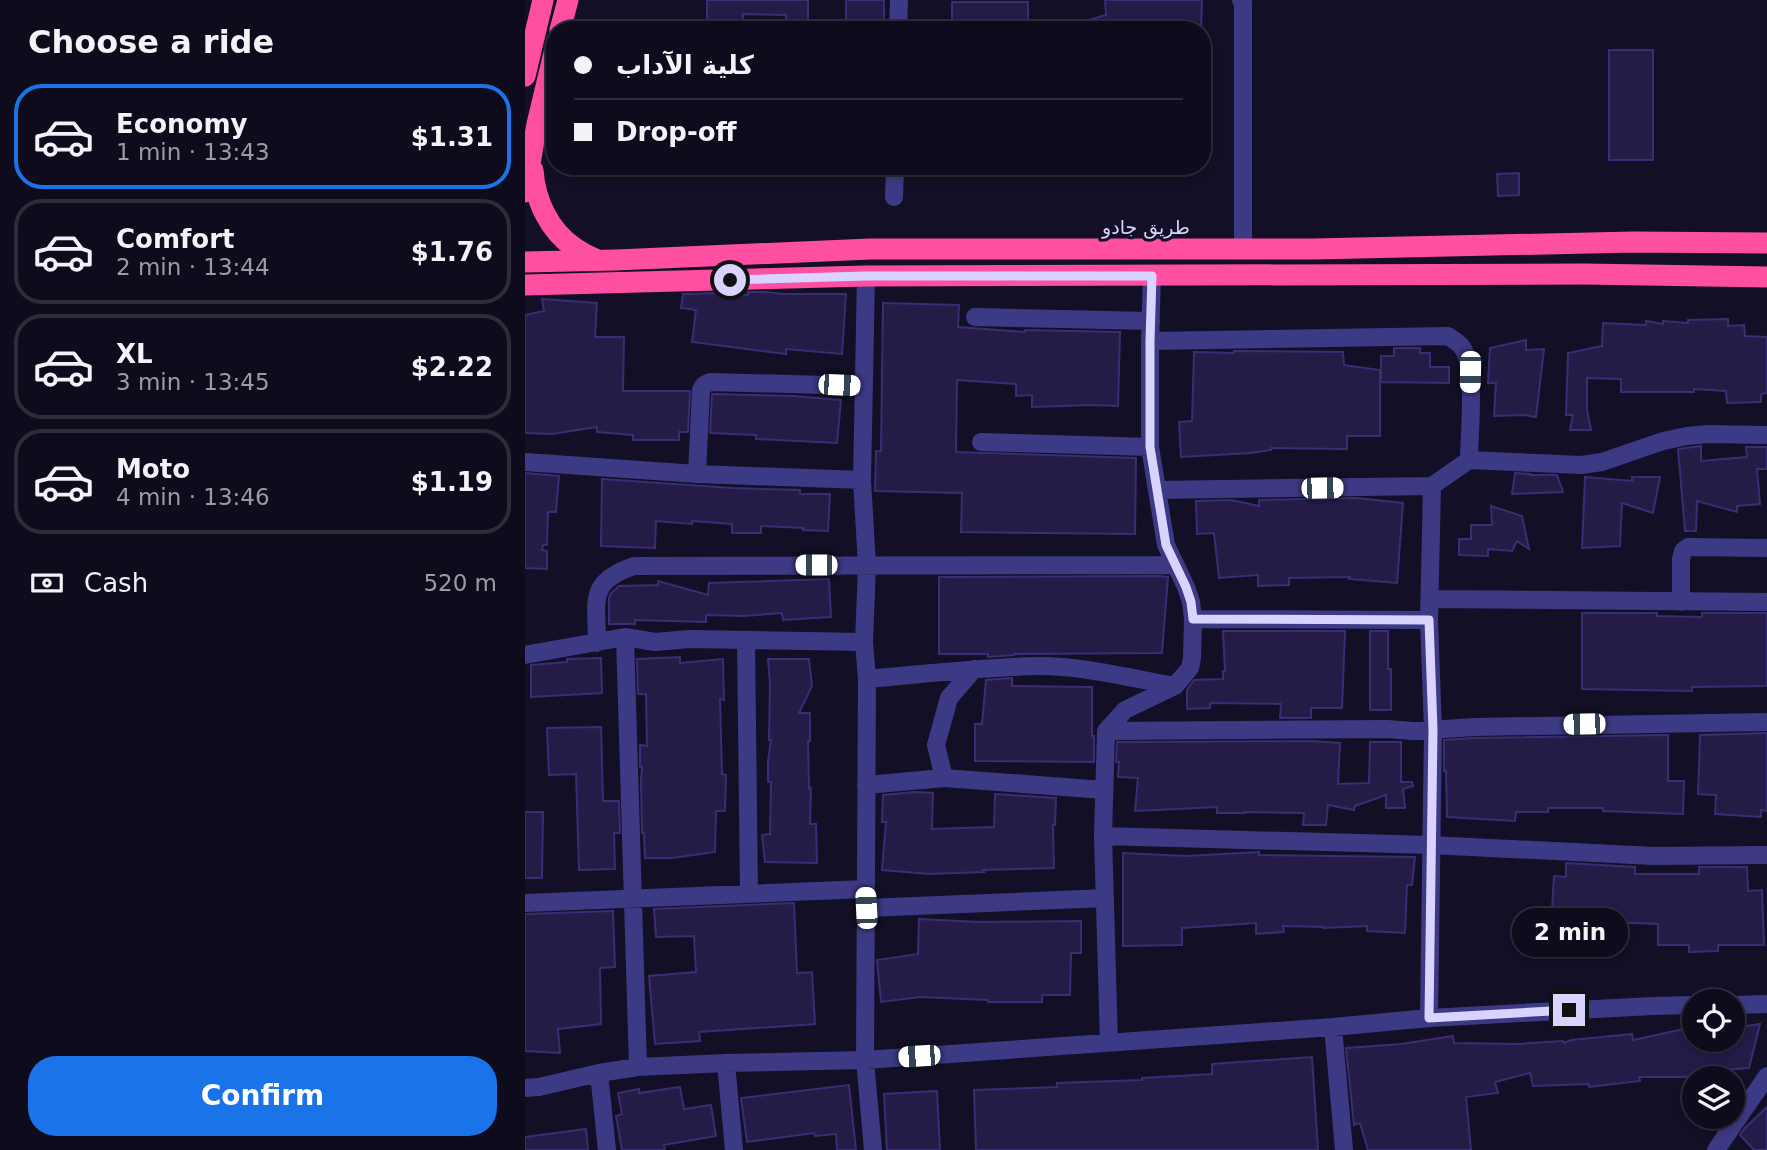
<!DOCTYPE html>
<meta charset="utf-8">
<style>
body{margin:0;font-family:"DejaVu Sans",Cairo,sans-serif;background:#1c1929;color:#f1f3f6;height:100vh;display:flex;flex-direction:column;font-size:26px;white-space:nowrap}
*{box-sizing:border-box;margin:0}
p{font-size:23px;color:#9b9ba3}
.icon{flex:none;width:38px;height:38px;fill:none;stroke:currentColor;stroke-width:2;stroke-linecap:round;stroke-linejoin:round}
.map{position:relative;flex:1;overflow:hidden}
.side{display:flex;flex-direction:column;background:#0e0b1c;width:525px}
.side>*{flex:none}
.guide{position:absolute;left:21px;top:21px;width:665px;height:154px;border-radius:28px;box-shadow:0 4px 10px #0003,0 0 0 2px #2e2b3b;display:grid;align-content:center;height:154px;padding:0 28px;background:#0e0b1c}
.buttons{position:absolute;left:1157px;top:989px;display:grid;gap:14px}
.buttons a{display:grid;place-items:center;width:63px;height:63px;border-radius:50%;background:#0e0b1c;box-shadow:0 4px 10px #0003,0 0 0 2px #2e2b3b;font-size:35px}
.end{position:absolute;width:32px;height:32px;margin:-16px;border:9px solid #d9d4ff;background:#111;box-shadow:0 0 0 4px #111}
.from{border-radius:50%}
.bubble{position:absolute;height:49px;border-radius:24px;background:#0e0b1c;box-shadow:0 4px 10px #0003,0 0 0 2px #2e2b3b;font-size:23px;font-weight:700;line-height:49px;text-align:center}
.car{position:absolute;width:21px;height:42px;margin:-21px -10px;border-radius:9px;box-shadow:0 0 5px 2px #0007;background:linear-gradient(#fff 24%,#345 0 40%,#fff 0 76%,#345 0 86%,#fff 0)}
.guide b{display:flex;align-items:center;gap:24px;height:66px;font-size:26px}
.guide b+b{border-top:2px solid #2e2b3b}
.guide i{width:18px;height:18px;background:#f1f3f6}
ul{padding:0;list-style:none}
li{display:flex;align-items:center;gap:21px;height:105px;margin:0 14px 10px;padding:0 14px;border:4px solid #2e2b3b;border-radius:28px}
li div{flex:1}
li b{display:block;font-size:26px}
li em{font-style:normal;font-weight:700}
li.selected{border-color:#1a73e8}
li>.icon{width:63px;height:63px;stroke-width:1.5}
h2{padding:0 28px;font-size:32px;line-height:84px}
.pay{display:flex;align-items:center;gap:18px;height:77px;padding:0 28px;font-size:26px}
.pay p{margin-inline-start:auto}
.action{display:flex;gap:14px;margin-top:auto;padding:14px 28px}
.action a{flex:1;height:80px;border-radius:28px;background:#1a73e8;color:#fff;font-size:28px;font-weight:700;line-height:80px;text-align:center}
main{display:flex;flex:1;min-height:0}
.map>svg:first-child{display:block}
.building{fill:#241b47;stroke:#3b2d73;stroke-width:2}
.lines{fill:none;stroke-linecap:round;stroke-linejoin:round}
.minor{stroke:#3d3a85;stroke-width:18}
.highway{stroke:#ff4fa3;stroke-width:21}
.route{stroke:#d9d4ff;stroke-width:9}
.labels{text-anchor:middle;stroke-width:6;stroke-linejoin:round;paint-order:stroke}
.street-label{font-size:19px;fill:#d9d4ff;stroke:#130f26}
</style>
<main>
<section class="side">
<h2>Choose a ride</h2>
<ul>
<li class="selected"><svg class="icon" aria-label="car" viewBox="0 0 24 24"><path d="M5 17H2v-5l4-1 3-4h7l3 4 3 1v5h-3M9 17h6M6 11h13"/><circle cx="7" cy="17" r="2"/><circle cx="17" cy="17" r="2"/></svg><div><b>Economy</b><p>1 min · 13:43</p></div><em>$1.31</em></li>
<li><svg class="icon" aria-label="car" viewBox="0 0 24 24"><path d="M5 17H2v-5l4-1 3-4h7l3 4 3 1v5h-3M9 17h6M6 11h13"/><circle cx="7" cy="17" r="2"/><circle cx="17" cy="17" r="2"/></svg><div><b>Comfort</b><p>2 min · 13:44</p></div><em>$1.76</em></li>
<li><svg class="icon" aria-label="car" viewBox="0 0 24 24"><path d="M5 17H2v-5l4-1 3-4h7l3 4 3 1v5h-3M9 17h6M6 11h13"/><circle cx="7" cy="17" r="2"/><circle cx="17" cy="17" r="2"/></svg><div><b>XL</b><p>3 min · 13:45</p></div><em>$2.22</em></li>
<li><svg class="icon" aria-label="car" viewBox="0 0 24 24"><path d="M5 17H2v-5l4-1 3-4h7l3 4 3 1v5h-3M9 17h6M6 11h13"/><circle cx="7" cy="17" r="2"/><circle cx="17" cy="17" r="2"/></svg><div><b>Moto</b><p>4 min · 13:46</p></div><em>$1.19</em></li>
</ul>
<div class="pay"><svg class="icon" aria-label="cash" viewBox="0 0 24 24"><path d="M3 7h18v10H3z"/><circle cx="12" cy="12" r="2"/></svg>Cash<p>520 m</p></div>
<div class="action"><a>Confirm</a></div>
</section>
<div class="map">
<svg width="1242" height="1150" viewBox="0 0 1242 1150">
<rect width="100%" height="100%" fill="#130f26"/>
<!-- building -->
<path class="building" d="M182 0H283V30H261V15L218 14V30H194V24L182 23Z
M321 0H359V27H347V30H321Z
M580 0H677L676 30H547L546 25 581 15Z
M427 2H503V30H427Z
M1084 50H1128V160H1084Z
M994 173V195L973 196 972 174Z
M223 292H241L259 294H321L317 354 261 349V354L167 342 171 310 156 308 158 294 199 293 223 295Z
M17 299 72 303 70 337H99L98 391H165L163 432H154V440H108V435L72 432V427L27 434 0 433V315L19 311Z
M358 303 434 305 433 327 500 332V330L595 332 593 406 565 405 507 407V395L491 396V384L432 380 431 452 611 458 610 534 436 532 437 493 350 491 351 451H356Z
M1203 319V326L1219 325 1220 336 1242 337V393L1236 394V402L1202 403 1201 391 1169 389V392H1096V379L1062 378V410L1066 430H1045L1048 415H1041L1043 353 1077 346 1078 323 1121 325V321L1138 324V321L1163 323V320Z
M1001 340V350L1019 349 1011 417 999 415 969 416 971 383H963L965 348Z
M869 348H895V353H905V367H924V383L856 382V356H869Z
M709 351 818 352 819 365 855 370V436H822V449L746 448V450L726 453 656 457 654 422 667 421 669 352 709 353Z
M187 394 268 396 316 400 312 443 231 439V435L185 433Z
M1176 446V461L1222 457 1221 447H1242V469H1232L1235 504 1212 506V512L1172 501 1171 531H1160L1153 449Z
M0 473 34 476 31 512H23L22 545H18L17 550 22 551V569L0 568Z
M990 473 1005 474V475H1032L1038 492 987 494Z
M1060 477 1107 481V477H1135L1128 513 1097 503 1095 546 1057 548Z
M77 479 207 488 275 490V494H305L303 531 278 530 279 528 236 526V533H207V524L167 521V524L131 521 130 548 76 546Z
M831 498 878 503 872 583 824 579 825 577 764 578V585L733 586V575L694 578 689 533 672 534 671 501 706 500 734 506V500Z
M966 506 997 516 1004 549 992 541 987 551 963 549V556L934 555V539H946V525H967Z
M633 576 643 577 637 653 489 654V655L463 657V654H414V577Z
M304 579 306 617 258 620 257 613 220 616 181 615V622L110 620V624H84V598L86 593 94 586 133 585V581L183 595 184 583Z
M1057 613H1132V616L1177 617V613H1242V686L1167 687V691L1057 689Z
M698 631H820L817 708H786V718H755L756 704 685 703V708L662 709V690L669 680 698 679V671H700Z
M845 631H863V669H866V710H845Z
M155 657V663L198 659 199 700 195 699 197 774 201 775 200 811H191L190 852 147 858H120L119 833H117L116 781 117 767H115V745L122 746 121 694H113L112 659Z
M76 658 77 693 6 697V665L42 662V659Z
M243 659H284L287 686 274 713H285V741H283L284 789 286 788 285 824H291L292 863 240 862 237 835 245 834 246 782H243V761L246 740H244L245 685Z
M487 678V686L567 687V736H569V762L450 761V724H457L461 680Z
M76 727 78 801H94L95 833H89L90 869 54 870 51 774 24 775 22 728Z
M1242 733V811L1236 810V817L1190 814 1191 795 1173 794 1175 735Z
M1143 735V781H1159L1158 814 1078 811V808H1023V812H991L990 821 922 817 921 771H919V740L949 738Z
M785 741 815 743 813 784 844 783 845 742H876V782H887L888 786 878 789 880 808H861V795L830 806 829 810 803 805 801 825H778L779 813 720 812V813H692V807L610 811 613 778 593 777 594 762H591L592 742Z
M390 792 408 793 407 829 469 827 470 794 531 798 530 825H528L529 868 458 870 459 872 405 874 357 870 361 822H357L358 795Z
M0 812H18L17 878H0Z
M734 852V855L890 857 887 885H882L880 933 842 931V926L798 928V927L758 926 759 932 731 934V923L657 928V945L598 946V853L661 856Z
M1041 863 1110 867V874H1174V867H1222L1223 891 1237 890 1239 945H1193V951L1164 952V945H1133V924L1062 921V911H1027L1029 876 1041 877Z
M269 903 272 973 287 972 290 1024 174 1032 175 1041 130 1044 124 976 171 972 169 936 131 937 129 909Z
M88 911 90 967 75 968 76 1024 33 1029 35 1053 0 1051V914Z
M394 919 455 922 556 921V953H546L545 995H517V1002H463V1000L395 997 356 1002 352 960 393 954Z
M1235 1024 1224 1068 1173 1072 1174 1077H1114L1115 1081 1064 1087V1084L1008 1086 1005 1073 970 1082 973 1093 941 1097 946 1150H843L835 1123 829 1125 821 1048 876 1044 928 1036 929 1043 993 1044 1038 1041 1039 1043 1046 1040 1107 1034 1108 1040 1164 1028 1167 1040H1208V1028Z
M787 1057 793 1150H451L449 1090 532 1087V1083L617 1080V1078L687 1074V1064Z
M324 1085 331 1150H312L311 1134 290 1136 289 1133 222 1142 216 1098Z
M155 1087 159 1109 186 1105 191 1136 139 1145 140 1150H97L91 1116 97 1114 93 1093 114 1089V1093Z
M412 1091 415 1150H362L359 1094Z
M1242 1107V1150H1229L1215 1135 1220 1128Z
M61 1129 63 1150H0V1137Z"/>
<g class="lines">
<!-- minor -->
<path class="minor" d="M716 0 718 3V249
M373 30 374 0
M369 197 370 166
M341 276 337 480 342 565 339 642 342 679 340 1060 348 1150
M450 317 626 321
M625 341 923 336C927 339 933 342 936 346 952 364 944 435 944 460L907 486
M456 442 625 447
M944 460 1056 465 1077 462 1138 441 1162 436 1183 434 1242 435
M0 462 172 474 337 480
M172 474 176 390 179 385 185 382 339 386
M632 490 907 486 904 620 908 730 904 1018
M905 599 1242 602
M1156 602V559L1158 551 1163 547 1242 548
M668 619 904 620
M100 637 113 1067
M221 640 224 893
M72 643C72 601 62 582 109 566L650 565
M0 655 100 637 130 642 165 639 339 642
M342 679C399 674 456 667 513 666 559 666 605 678 650 686
M581 731 862 729 888 731 949 727 1242 722
M419 778 411 745 424 698 449 669
M341 785 419 778 579 790
M578 836 906 845 1128 856 1242 855
M0 903 340 889
M341 908 580 898
M1208 1005 1242 1004
M808 1027 819 1150
M584 1043 578 836 581 731 600 710 650 686 665 668 667 658 668 619 666 602 661 587 641 545 625 447V341L627 276
M201 1063 209 1150
M74 1073 82 1150
M0 1088 14 1087 74 1073 113 1067 201 1063 340 1060 808 1027 904 1018 1127 1006 1169 1005
M1191 1150 1242 1076"/>
<!-- highway -->
<path class="highway" d="M35 30 43 0
M0 76 18 0
M8 170C10 200 24 231 50 248 56 252 63 256 70 259
M0 192 12 124 30 49
M0 262 91 260 345 249H789L1108 242 1242 243
M0 285 341 276 1060 274 1242 277"/>
</g>
<g class="lines">
<!-- route -->
<path class="route" d="M205 280 341 276H627L625 341V447L641 545 661 587 666 602 668 619 904 620 908 730 904 1018 1044 1010"/>
</g>
<g class="labels">
<!-- street labels -->
<g class="street-label">
<text x="621" y="234">طريق جادو</text>
</g>
</g>
</svg>
<div class="buttons">
<a><svg class="icon" aria-label="locate" viewBox="0 0 24 24"><circle cx="12" cy="12" r="6"/><path d="M12 2v4M12 18v4M2 12h4M18 12h4"/></svg></a>
<a><svg class="icon" aria-label="layers" viewBox="0 0 24 24"><path d="M12 4l9 5-9 5-9-5zM3 14l9 5 9-5"/></svg></a>
</div>
<i class="end from" style="left:205px;top:280px"></i>
<i class="end" style="left:1044px;top:1010px"></i>
<div class="bubble" style="left:987px;top:908px;width:116px">2 min</div>
<i class="car" style="left:945px;top:372px;rotate:181deg"></i>
<i class="car" style="left:314px;top:385px;rotate:92deg"></i>
<i class="car" style="left:797px;top:488px;rotate:89deg"></i>
<i class="car" style="left:291px;top:565px;rotate:270deg"></i>
<i class="car" style="left:1059px;top:724px;rotate:269deg"></i>
<i class="car" style="left:341px;top:908px;rotate:357deg"></i>
<i class="car" style="left:394px;top:1056px;rotate:266deg"></i>
<div class="guide">
<b><i class="from"></i>كلية الآداب</b>
<b><i></i>Drop-off</b>
</div>
</div>
</main>
